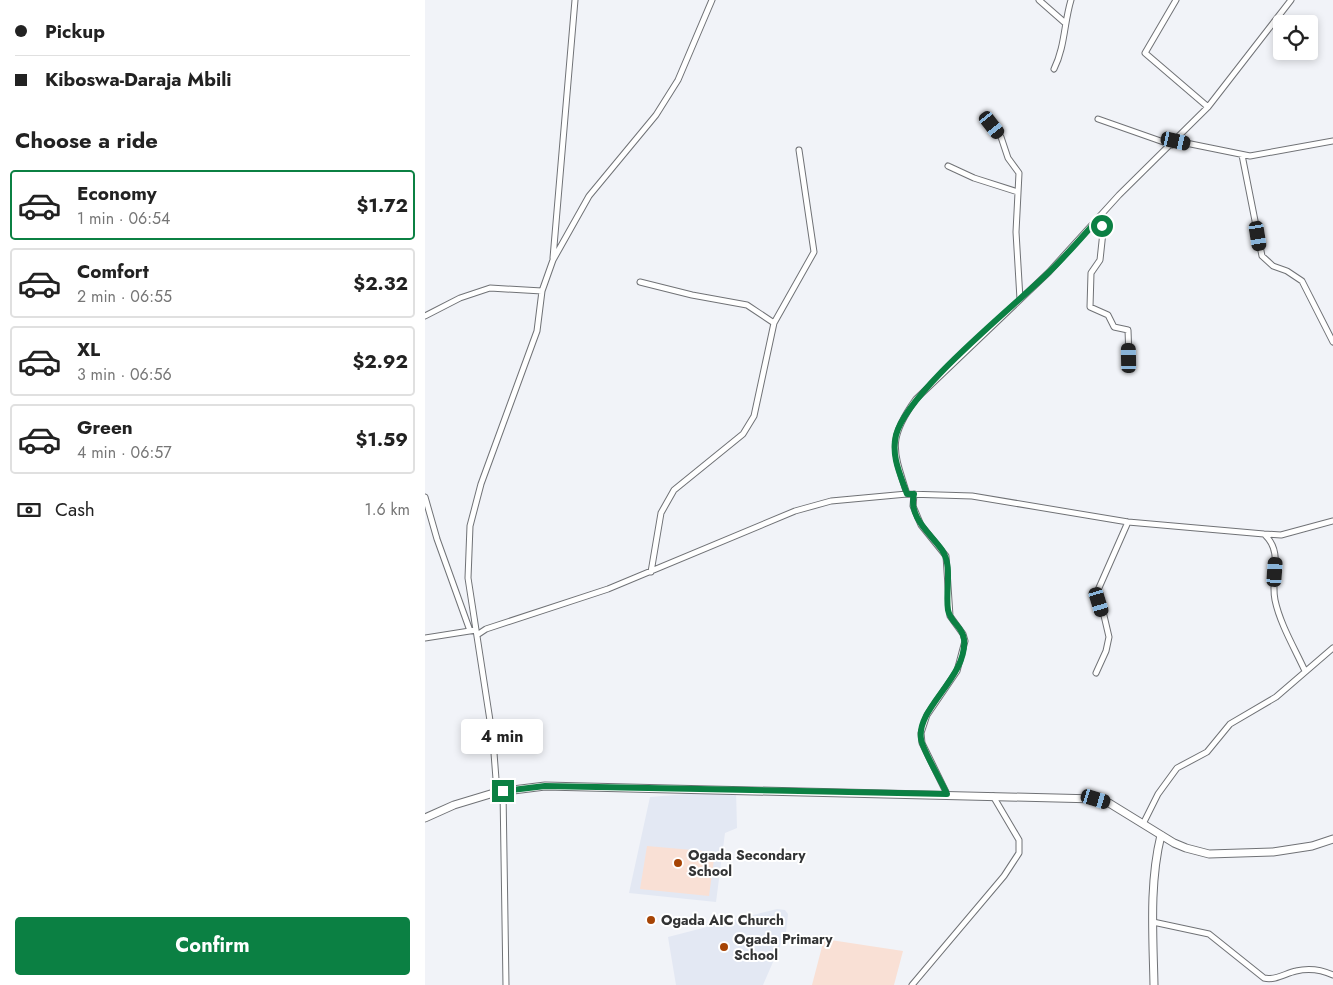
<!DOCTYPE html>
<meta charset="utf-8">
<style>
body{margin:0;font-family:Jost,sans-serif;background:#f2f2f2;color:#222;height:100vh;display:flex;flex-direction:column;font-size:19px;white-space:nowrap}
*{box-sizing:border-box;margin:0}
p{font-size:16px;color:#767676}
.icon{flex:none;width:28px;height:28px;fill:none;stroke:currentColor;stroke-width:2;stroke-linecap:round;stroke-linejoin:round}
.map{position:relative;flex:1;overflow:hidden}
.details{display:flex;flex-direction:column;background:#fff;width:425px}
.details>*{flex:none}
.banner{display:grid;align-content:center;height:110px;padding:0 15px;background:#fff}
.fabs{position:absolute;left:848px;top:15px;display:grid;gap:10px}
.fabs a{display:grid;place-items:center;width:45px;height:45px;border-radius:5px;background:#fff;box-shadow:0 2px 8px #0003;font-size:25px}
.end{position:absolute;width:22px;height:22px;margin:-11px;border:6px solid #0b8043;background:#fff;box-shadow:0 0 0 2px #fff}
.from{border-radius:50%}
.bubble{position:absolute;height:35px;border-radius:5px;background:#fff;box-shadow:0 2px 8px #0003;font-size:16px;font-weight:700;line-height:35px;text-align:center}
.car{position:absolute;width:15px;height:30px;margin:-15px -8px;border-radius:6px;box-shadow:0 0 4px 1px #0007;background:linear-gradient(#222 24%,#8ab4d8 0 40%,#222 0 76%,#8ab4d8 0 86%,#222 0)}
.banner b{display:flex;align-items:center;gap:18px;height:48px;font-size:19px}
.banner b+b{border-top:1px solid #e0e0e0}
.banner i{width:12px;height:12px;background:#222}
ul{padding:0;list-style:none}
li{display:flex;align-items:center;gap:15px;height:70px;margin:0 10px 8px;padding:0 5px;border:2px solid #e0e0e0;border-radius:5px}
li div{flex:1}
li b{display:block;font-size:19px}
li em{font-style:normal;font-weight:700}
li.selected{border-color:#0b8043}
li>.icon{width:45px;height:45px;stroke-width:1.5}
h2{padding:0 15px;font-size:22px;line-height:60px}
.pay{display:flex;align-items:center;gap:12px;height:55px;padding:0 15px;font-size:19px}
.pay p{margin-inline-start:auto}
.action{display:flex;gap:10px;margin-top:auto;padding:10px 15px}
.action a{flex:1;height:58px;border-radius:5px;background:#0b8043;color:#fff;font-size:20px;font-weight:700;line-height:58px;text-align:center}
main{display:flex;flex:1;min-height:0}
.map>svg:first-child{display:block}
.built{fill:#e3e8f3}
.green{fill:#f9e0d5}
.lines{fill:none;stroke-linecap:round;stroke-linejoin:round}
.minor-casing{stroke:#707276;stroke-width:7}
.secondary-casing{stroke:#707276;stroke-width:9}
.minor{stroke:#fff;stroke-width:5}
.secondary{stroke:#fff;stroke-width:7}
.route{stroke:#0b8043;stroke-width:6}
.poi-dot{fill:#a64405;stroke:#fff;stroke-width:2}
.labels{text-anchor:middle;stroke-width:4;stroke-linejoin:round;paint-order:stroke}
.poi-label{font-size:14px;font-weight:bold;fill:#323334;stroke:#fff;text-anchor:start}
</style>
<main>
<section class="details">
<div class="banner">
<b><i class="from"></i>Pickup</b>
<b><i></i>Kiboswa-Daraja Mbili</b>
</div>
<h2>Choose a ride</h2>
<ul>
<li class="selected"><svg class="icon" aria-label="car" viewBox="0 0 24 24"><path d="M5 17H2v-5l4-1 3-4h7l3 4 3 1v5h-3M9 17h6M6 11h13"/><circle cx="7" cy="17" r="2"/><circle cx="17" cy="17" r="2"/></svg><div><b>Economy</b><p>1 min · 06:54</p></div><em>$1.72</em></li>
<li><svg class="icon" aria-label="car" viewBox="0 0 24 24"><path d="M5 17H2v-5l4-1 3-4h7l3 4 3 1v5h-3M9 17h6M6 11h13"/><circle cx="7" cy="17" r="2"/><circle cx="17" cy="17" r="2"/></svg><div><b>Comfort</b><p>2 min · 06:55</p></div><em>$2.32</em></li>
<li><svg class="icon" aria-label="car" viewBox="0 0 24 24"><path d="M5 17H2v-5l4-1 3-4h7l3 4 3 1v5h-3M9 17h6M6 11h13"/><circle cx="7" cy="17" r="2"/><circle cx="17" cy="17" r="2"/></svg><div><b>XL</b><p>3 min · 06:56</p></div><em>$2.92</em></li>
<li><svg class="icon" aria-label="car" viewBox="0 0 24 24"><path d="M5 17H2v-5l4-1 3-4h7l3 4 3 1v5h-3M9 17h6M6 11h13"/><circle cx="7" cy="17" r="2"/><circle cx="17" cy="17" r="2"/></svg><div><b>Green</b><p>4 min · 06:57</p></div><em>$1.59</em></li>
</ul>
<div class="pay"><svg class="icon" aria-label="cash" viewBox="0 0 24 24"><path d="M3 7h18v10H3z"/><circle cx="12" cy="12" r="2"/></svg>Cash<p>1.6 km</p></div>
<div class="action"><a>Confirm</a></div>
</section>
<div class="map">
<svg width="908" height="985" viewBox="0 0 908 985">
<rect width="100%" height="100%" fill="#f1f3f8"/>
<!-- built -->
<path class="built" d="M311 790 312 828 300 833 291 902 204 893 225 797Z
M352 909 360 910 363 914 361 932 338 985H251L243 937Z"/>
<!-- green -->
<path class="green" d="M222 846 290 852 284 896 215 889Z
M399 939 478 951 469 985H387Z"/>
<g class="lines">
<defs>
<path id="minor" d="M614 0 639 22
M751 0 720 53 783 107
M629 69C640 47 639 23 646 0
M673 119 747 145
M567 125 576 137 583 158 594 173 591 232 595 299
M751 141 825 156 908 141
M817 155 837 256 848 266 862 271 877 281 908 342
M523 166 549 178 593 192
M674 218 678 232 675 260 666 273 665 307 683 315 689 327 703 330 704 358
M128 258 150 0
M215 282 267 295 322 305 349 323
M0 316 35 298 65 288 117 291
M482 494 547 496 703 522 839 534 856 535 908 521
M489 494 488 506 496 525 521 556 525 616 538 634 540 641 532 671 502 715 496 733 497 743 522 794
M0 497 12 539 44 628
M840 535C859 553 845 577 850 600 855 624 870 649 880 671
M226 572 236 513 249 490 318 434 329 416 349 323 389 252 374 150
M52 635 61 629 183 589 370 511 406 501 482 494C468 450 462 439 491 399L624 272 694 195 783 107 866 0
M0 638 51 630
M671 673 681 651 684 637 673 590 703 522
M78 791 81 985
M72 792 68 740 43 578 45 526 56 484 112 331 117 291 128 260 164 196 231 115 253 80 287 0
M719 822 733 794 752 768 782 752 805 724 851 697 908 648
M728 922 784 934 839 978C850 981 861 973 871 971 884 968 897 970 908 975
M487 985 579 876 594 853V840L568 796"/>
<path id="secondary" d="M0 818 29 805 72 792 120 786 671 799 684 803 749 843 761 848 784 854 848 852 887 846 908 839
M729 985C728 935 724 884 736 835"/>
</defs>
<!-- minor casing -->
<use href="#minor" class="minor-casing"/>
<!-- secondary casing -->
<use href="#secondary" class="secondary-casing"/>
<!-- minor -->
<use href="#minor" class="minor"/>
<!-- secondary -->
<use href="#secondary" class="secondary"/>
</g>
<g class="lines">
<!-- route -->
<path class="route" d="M78 791 120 786 522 794C517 782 497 749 496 739 491 708 543 677 539 639 538 627 525 622 523 610 520 591 528 566 517 550 505 533 483 517 489 494H482C475 474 466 456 471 435 482 392 587 308 622 274 640 257 657 237 674 218L677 226"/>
</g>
<!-- markers -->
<g class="poi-dot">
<circle cx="253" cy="863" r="5"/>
<circle cx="226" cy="920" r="5"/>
<circle cx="299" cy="947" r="5"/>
</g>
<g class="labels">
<!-- poi labels -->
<g class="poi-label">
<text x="263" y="860">Ogada Secondary<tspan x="263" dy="16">School</tspan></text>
<text x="236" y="925">Ogada AIC Church</text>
<text x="309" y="944">Ogada Primary<tspan x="309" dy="16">School</tspan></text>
</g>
</g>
</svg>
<div class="fabs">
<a><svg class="icon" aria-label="locate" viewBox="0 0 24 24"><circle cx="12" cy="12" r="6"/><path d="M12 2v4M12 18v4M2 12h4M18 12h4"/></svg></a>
</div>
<i class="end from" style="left:677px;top:226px"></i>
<i class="end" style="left:78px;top:791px"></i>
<div class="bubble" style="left:36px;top:719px;width:82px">4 min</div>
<i class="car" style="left:567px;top:125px;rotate:142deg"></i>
<i class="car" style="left:751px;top:141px;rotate:103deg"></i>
<i class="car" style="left:833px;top:236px;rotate:171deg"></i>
<i class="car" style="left:704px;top:358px;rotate:359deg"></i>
<i class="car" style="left:850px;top:572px;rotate:4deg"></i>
<i class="car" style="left:674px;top:602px;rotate:163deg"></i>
<i class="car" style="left:671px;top:799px;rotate:107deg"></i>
</div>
</main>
